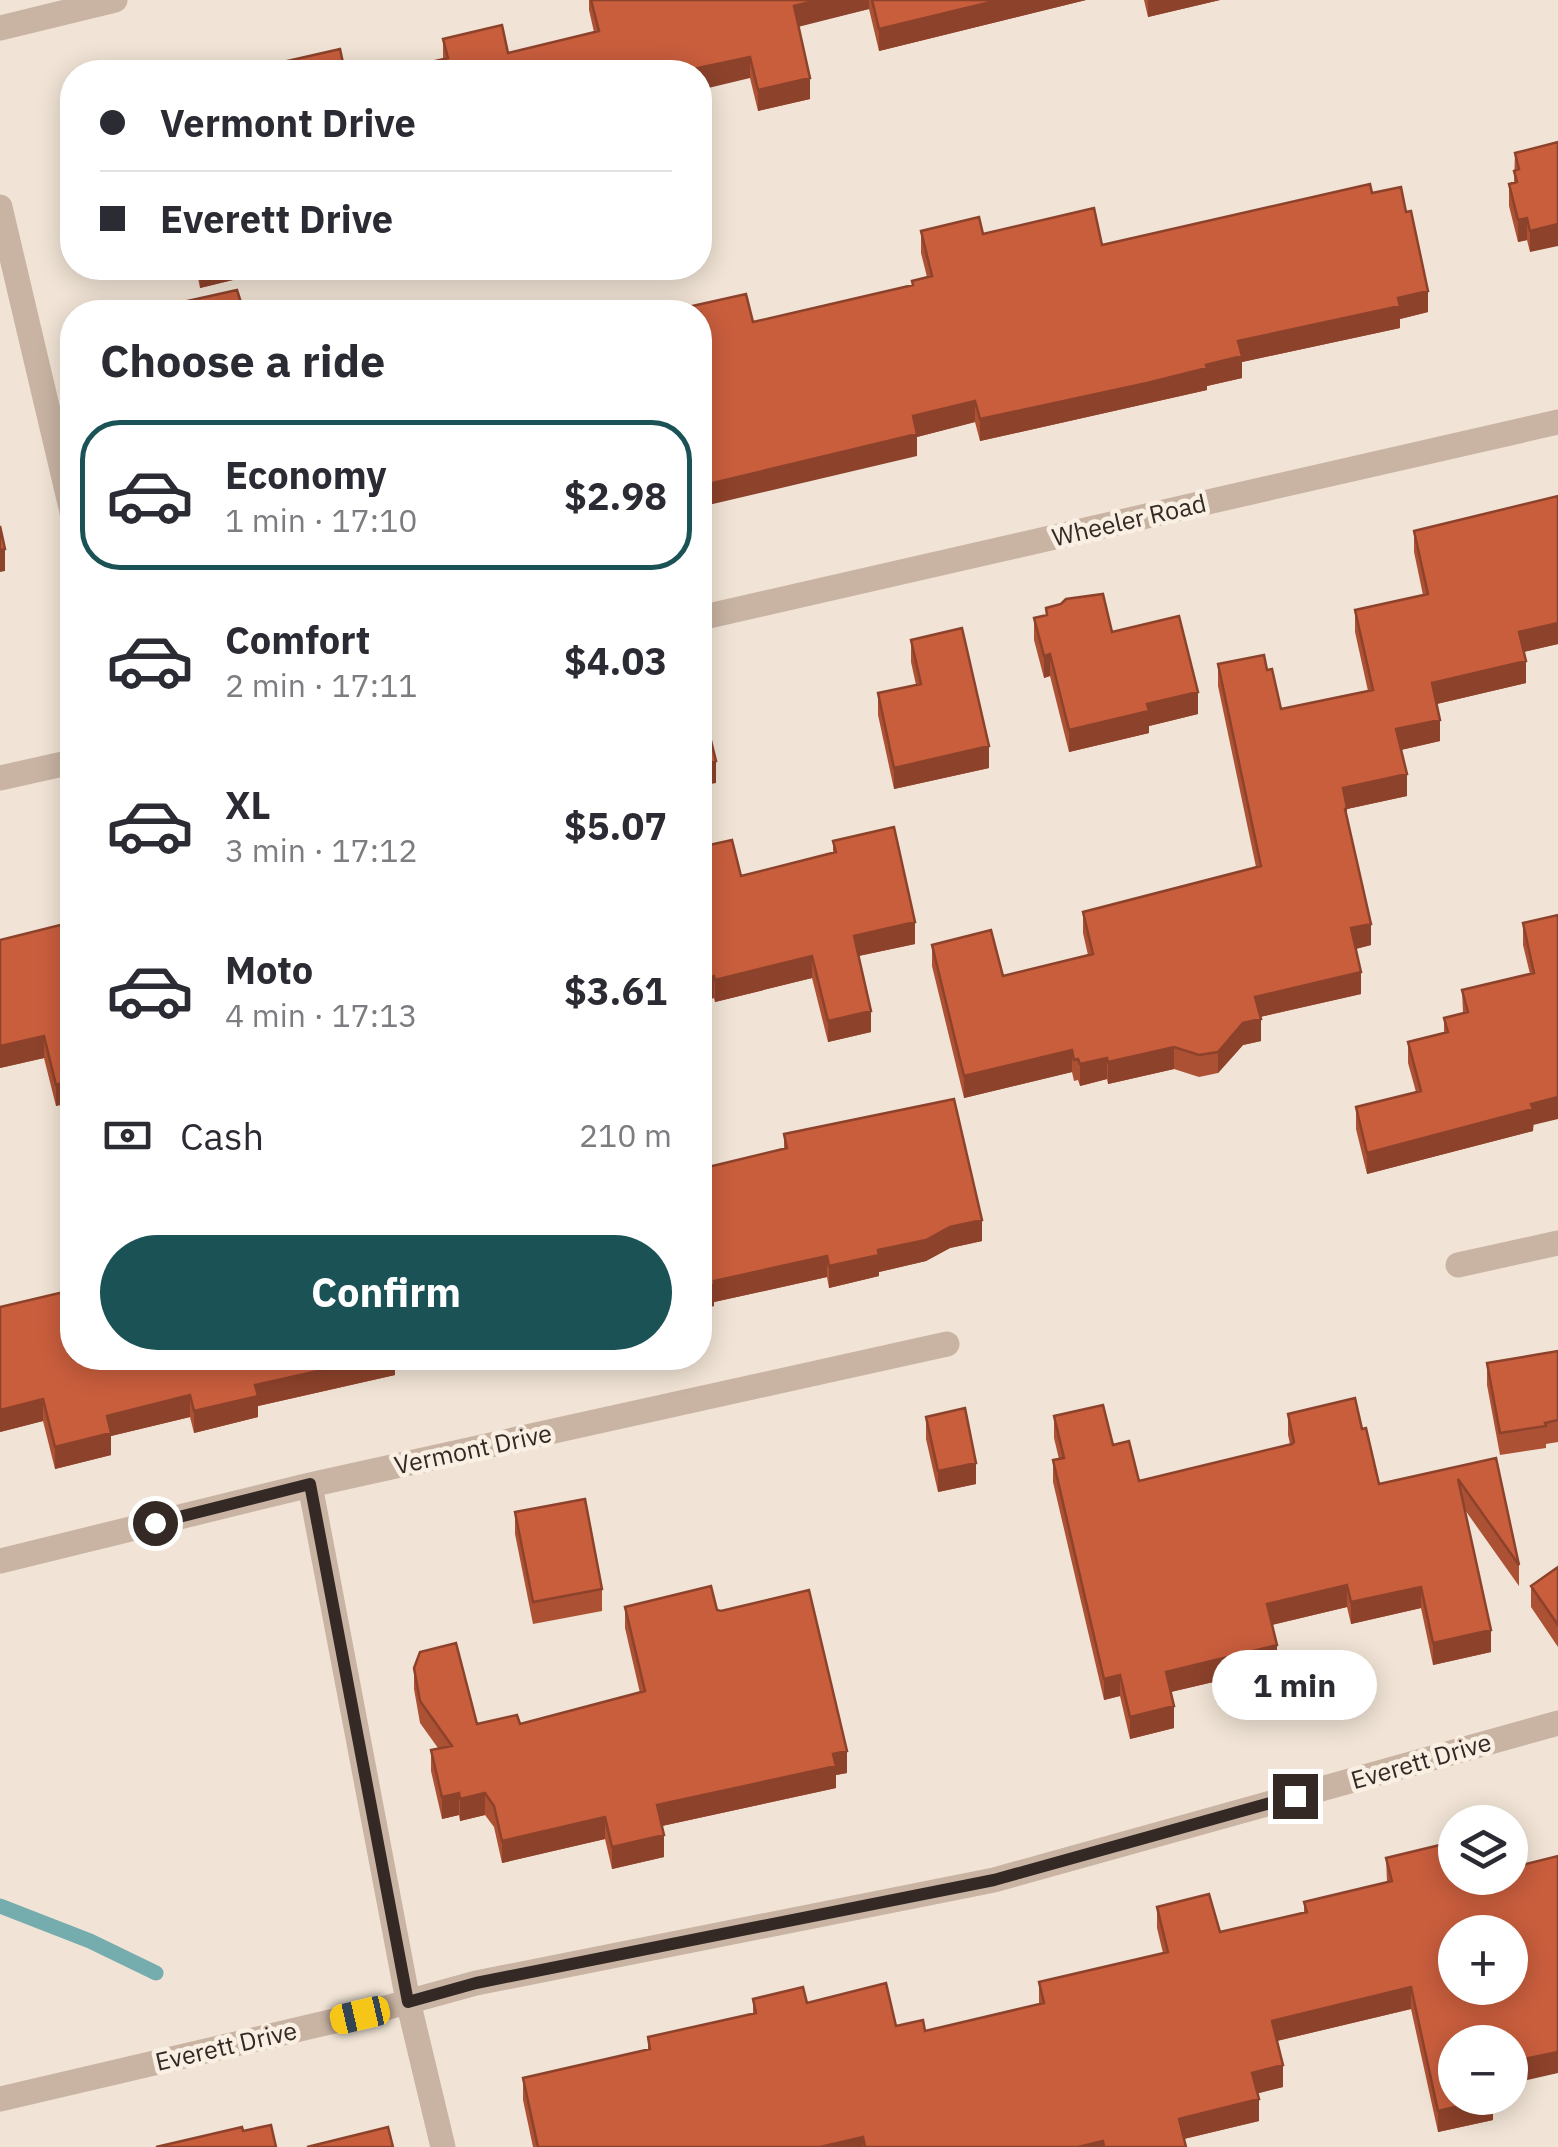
<!DOCTYPE html>
<meta charset="utf-8">
<style>
body{margin:0;font-family:"IBM Plex Sans",sans-serif;background:#f7f7f7;color:#2b2b33;height:100vh;display:flex;flex-direction:column;font-size:38px;white-space:nowrap}
*{box-sizing:border-box;margin:0}
p{font-size:32px;color:#7c7c81}
.icon{flex:none;width:55px;height:55px;fill:none;stroke:currentColor;stroke-width:2;stroke-linecap:round;stroke-linejoin:round}
.map{position:relative;flex:1;overflow:hidden}
.details{position:absolute;left:60px;top:300px;width:652px;height:1070px;display:flex;flex-direction:column;background:#fff;border-radius:40px;box-shadow:0 5px 25px #0003}
.details>*{flex:none}
.hud{position:absolute;left:60px;top:60px;width:652px;height:220px;border-radius:40px;box-shadow:0 5px 25px #0003;display:grid;align-content:center;height:220px;padding:0 40px;background:#fff}
.controls{position:absolute;left:1438px;top:1805px;display:grid;gap:20px}
.controls a{display:grid;place-items:center;width:90px;height:90px;border-radius:50%;background:#fff;box-shadow:0 5px 25px #0003;font-size:50px}
.end{position:absolute;width:45px;height:45px;margin:-22px;border:12px solid #342925;background:#fff;box-shadow:0 0 0 5px #fff}
.from{border-radius:50%}
.bubble{position:absolute;height:70px;border-radius:35px;background:#fff;box-shadow:0 5px 25px #0003;font-size:32px;font-weight:700;line-height:70px;text-align:center}
.car{position:absolute;width:30px;height:60px;margin:-30px -15px;border-radius:12px;box-shadow:0 0 8px 2px #0007;background:linear-gradient(#f5c518 24%,#345 0 40%,#f5c518 0 76%,#345 0 86%,#f5c518 0)}
.hud b{display:flex;align-items:center;gap:35px;height:95px;font-size:38px}
.hud b+b{border-top:2px solid #e1e1e2}
.hud i{width:25px;height:25px;background:#2b2b33}
ul{padding:0;list-style:none}
li{display:flex;align-items:center;gap:30px;height:150px;margin:0 20px 15px;padding:0 20px;border:5px solid transparent;border-radius:40px}
li div{flex:1}
li b{display:block;font-size:38px}
li em{font-style:normal;font-weight:700}
li.selected{border-color:#1a5255}
li>.icon{width:90px;height:90px;stroke-width:1.5}
h2{padding:0 40px;font-size:45px;line-height:120px}
.pay{display:flex;align-items:center;gap:25px;height:110px;padding:0 40px;font-size:38px}
.pay p{margin-inline-start:auto}
.cta{display:flex;gap:20px;margin-top:auto;padding:20px 40px}
.cta a{flex:1;height:115px;border-radius:60px;background:#1a5255;color:#fff;font-size:40px;font-weight:700;line-height:115px;text-align:center}
.map>svg:first-child{display:block}
.lines{fill:none;stroke-linecap:round;stroke-linejoin:round}
.stream{stroke:#75acae;stroke-width:15}
.minor{stroke:#c9b4a3;stroke-width:25}
.wall{fill:#ad5134}
.shaded-wall{fill:#8d422b}
.building{fill:#c95e3d;stroke:#8d422b;stroke-width:2.5;fill-rule:evenodd}
.route{stroke:#342925;stroke-width:12}
.labels{text-anchor:middle;stroke-width:9;stroke-linejoin:round;paint-order:stroke}
.street-label{font-size:25px;fill:#342925;stroke:#f9efe2}
</style>
<div class="map">
<svg width="1558" height="2147" viewBox="0 0 1558 2147">
<rect width="100%" height="100%" fill="#f1e4d6"/>
<g class="lines">
<!-- stream -->
<path class="stream" d="M0 1906 90 1941 156 1973"/>
<!-- minor -->
<path class="minor" d="M0 28 115 0
M0 207 72 512
M700 618 1558 422
M0 778 72 762
M1458 1265 1558 1243
M310 1485 408 2001 443 2147
M0 1561 310 1485 947 1344
M0 2099 360 2015 476 1983 994 1880 1558 1723"/>
</g>
<!-- wall -->
<path class="wall" d="M589 0H1086L879 51 869 9 798 26 810 99 758 111 750 78 443 59V39L508 53 594 32 589 10Z
M1144 0H1220L1148 17Z
M72 117V171L66 140V118Z
M1558 142 1530 252 1527 240 1518 242 1509 206V184L1514 183 1515 153Z
M1372 193 1428 312 1400 319V328L1242 362V378L1207 386V390L980 441 975 422 917 437V456L753 322 912 285 927 277 921 253V231L983 234 1102 245Z
M196 268H237V279L200 288Z
M1558 496V644L1524 652 1526 683 1437 704 1440 741 1401 750 1407 796 1347 809V821L1371 945 1356 949 1361 994 1260 1017 1261 1041 1243 1045 1218 1073 1199 1077 1174 1069 1108 1084 1107 1079 1080 1086 1078 1080 1074 1081 1072 1072 964 1098 932 966V945L1003 976 1088 955 1083 933V912L1256 867 1218 686V664L1267 670 1281 709 1368 691 1355 632V610L1423 595 1414 552V531Z
M1046 608 1112 632 1198 714 1149 726V733L1069 752 1050 676 1044 678 1034 640V618L1046 615Z
M911 640 989 768 894 789 878 715V693L916 685 911 662Z
M833 841 915 944 858 956 871 1032 828 1042 812 978 715 1002 714 998 700 1001 741 876 833 852Z
M1558 915 1533 1131 1367 1174 1356 1129V1107L1416 1092 1408 1063V1042L1444 1033V1018L1463 1013 1462 990 1530 974 1523 945V923Z
M72 922V1102L56 1106 44 1058 0 1068Z
M784 1134 982 1241 950 1248 926 1261 879 1272V1276L829 1288 827 1277 714 1302V1306L700 1309 784 1148Z
M1558 1351V1442L1546 1444V1448L1500 1455 1487 1385V1363Z
M72 1358H395V1375L258 1406V1417L194 1433 190 1417 111 1436V1455L55 1469 43 1421 0 1432Z
M1288 1414 1362 1429 1379 1484 1496 1458 1519 1565V1586L1465 1510 1491 1652 1433 1665 1421 1608 1351 1624 1347 1607 1272 1625 1277 1667 1171 1692 1174 1728 1130 1739 1120 1696 1104 1700 1053 1482V1460L1059 1459 1054 1438V1416L1113 1445 1139 1481 1290 1444 1288 1435Z
M926 1417 976 1484 938 1492 926 1439Z
M515 1512 602 1589V1611L533 1624 515 1534Z
M1558 1567V1647L1531 1607V1586Z
M625 1607 717 1610 847 1773 836 1775V1788L662 1826 664 1857 612 1869 605 1839 502 1863 494 1827 485 1815 460 1821 459 1815 442 1819 431 1771V1750L438 1748 420 1723 414 1689V1668L477 1724H520L640 1693 625 1628Z
M1386 1858 1455 2042 1493 2120 1438 2132 1411 2009 1277 2041 1283 2087 1257 2093 1259 2121 1184 2139 1186 2147H533L523 2100V2078L648 2050V2037L753 2014V1999L807 2003 896 2026 925 2031 1039 2004V1982L1163 1953 1157 1928V1907L1220 1932 1304 1912V1902L1387 1882Z"/>
<!-- shaded-wall -->
<path class="shaded-wall" d="M818 0H869V9L794 28V6Z
M999 0H1086L879 51V29Z
M1148 0H1220L1148 17Z
M750 57V78L700 90V72H679Z
M810 78V99L758 111V90Z
M1527 218V240L1518 242V220Z
M1558 224V246L1530 252V231Z
M200 268H237V279L200 288Z
M1428 291V312L1400 319V328L1242 362V378L1207 386V390L980 441V419L1238 341Z
M975 401V422L917 437V456L700 507V486L913 416Z
M5 549V571L0 572V550Z
M1558 623V644L1519 653V632Z
M1050 654V676L1044 678V656Z
M1526 661V683L1432 705V683Z
M1198 692V714L1149 726V733L1069 752V730L1147 704Z
M1440 720V741L1396 751V729Z
M989 746V768L894 789V768Z
M716 761V783L700 786V765Z
M1407 774V796L1347 809V830L1343 788Z
M915 922V944L854 957V936Z
M1371 924V945L1351 950V928Z
M812 956V978L715 1002V980Z
M1361 972V994L1255 1018V997Z
M714 976V998L700 1001V980Z
M871 1011V1032L828 1042V1021Z
M1261 1019V1041L1243 1045 1218 1073V1052L1243 1023Z
M44 1036V1058L0 1068V1046Z
M1174 1047V1069L1108 1084V1062Z
M1072 1050V1072L964 1098V1076Z
M1107 1058V1079L1080 1086V1064Z
M72 1080V1102L56 1106V1085Z
M1558 1097V1119L1533 1125V1131L1367 1174V1153L1531 1104Z
M982 1220V1241L950 1248 926 1261 879 1272V1276L829 1288V1266L950 1227Z
M827 1256V1277L714 1302V1306L700 1309V1288L714 1281Z
M376 1358H395V1375L258 1406V1417L194 1433V1411L255 1385Z
M485 1358H533L485 1368Z
M190 1395V1417L111 1436V1455L55 1469V1447L107 1416Z
M43 1399V1421L0 1432V1410Z
M976 1463V1484L938 1492V1471Z
M1347 1585V1607L1267 1626V1604Z
M1421 1587V1608L1351 1624V1602Z
M1491 1630V1652L1433 1665V1643Z
M1277 1645V1667L1166 1693V1672Z
M1120 1675V1696L1104 1700V1679Z
M1174 1706V1728L1130 1739V1717Z
M847 1751V1773L836 1775V1788L657 1827V1805Z
M459 1793V1815L442 1819V1797Z
M485 1793V1815L460 1821V1799Z
M605 1817V1839L502 1863V1841Z
M664 1835V1857L612 1869V1847Z
M1411 1987V2009L1272 2042V2021Z
M1558 2052V2073L1510 2084V2062Z
M1283 2065V2087L1252 2095V2073Z
M1493 2098V2120L1438 2132V2111Z
M1259 2099V2121L1179 2140V2119Z
M863 2137V2147H820Z
M1103 2141V2147H1078Z"/>
<!-- building -->
<path class="building" d="M591 0H818L794 6 810 78 758 90 750 57 679 72H389L448 58 443 39 502 25 508 53 599 31Z
M872 0H999L879 29Z
M340 49 345 72H285L283 62Z
M72 117V150L66 118Z
M1558 142V224L1530 231 1527 218 1518 220 1509 184 1517 182 1514 171 1519 169 1515 153Z
M1370 184 1372 193 1401 187 1406 212 1411 211 1428 291 1398 298 1400 306 1238 341 1242 356 1206 365 1207 368 1147 383 980 419 975 401 913 416 917 434 700 486V312H671L670 311 746 294 753 322 913 285 912 281 932 276 921 231 979 217 983 234 1094 208 1102 245Z
M237 290 244 312H138Z
M1558 496V623L1519 632 1526 661 1432 683 1440 720 1396 729 1407 774 1343 788 1347 808 1345 809 1371 924 1351 928 1361 972 1255 997 1261 1019 1243 1023 1218 1052 1199 1055 1174 1047 1108 1062 1107 1058 1080 1064 1078 1059 1074 1060 1072 1050 964 1076 932 945 991 930 1003 976 1093 954 1083 912 1261 866 1218 664 1264 655 1267 670 1272 669 1281 709 1373 690 1355 610 1428 594 1414 531Z
M0 526 5 549 0 550Z
M1103 594 1112 632 1179 616 1198 692 1147 704 1149 711 1069 730 1050 654 1044 656 1034 618 1047 615 1046 608 1061 604 1066 599Z
M962 628 989 746 894 768 878 693 921 684 911 640Z
M700 696 716 761 700 765Z
M894 827 915 922 854 936 871 1011 828 1021 812 956 715 980 714 976 700 980V847L732 840 741 876 836 852 833 841Z
M1558 915V1097L1531 1104 1533 1109 1367 1153 1356 1107 1421 1091 1408 1042 1448 1032 1444 1018 1468 1012 1462 990 1534 973 1523 923Z
M72 922V1080L56 1085 44 1036 0 1046V940Z
M954 1099 982 1220 950 1227 926 1240 878 1250 879 1255 829 1266 827 1256 714 1281V1285L700 1288V1169L787 1148 784 1134Z
M72 1290V1358H376L255 1385 258 1396 194 1411 190 1395 107 1416 111 1433 55 1447 43 1399 0 1410V1307Z
M1558 1351V1420L1545 1423 1546 1426 1500 1433 1487 1363Z
M1355 1398 1362 1429 1366 1428 1379 1484 1496 1458 1519 1565 1458 1479 1491 1630 1433 1643 1421 1587 1351 1602 1347 1585 1267 1604 1277 1645 1166 1672 1174 1706 1130 1717 1120 1675 1104 1679 1053 1460 1064 1458 1054 1416 1103 1405 1113 1445 1129 1441 1139 1481 1292 1444 1294 1442 1288 1414Z
M965 1408 976 1463 938 1471 926 1417Z
M585 1499 602 1589 533 1602 515 1512Z
M1558 1567V1625L1531 1586Z
M711 1586 717 1610 721 1611 809 1590 847 1751 833 1754 836 1766 657 1805 664 1835 612 1847 605 1817 502 1841 494 1806 485 1793 460 1799 459 1793 442 1797 431 1750 452 1746 420 1701 414 1668 420 1652 456 1643 477 1724 517 1715 520 1724 645 1691 625 1607Z
M1444 1844 1453 1881 1469 1878H1510V1868L1558 1856V2052L1510 2062V2042H1455V2098H1493L1438 2111 1411 1987 1272 2021 1283 2065 1252 2073 1259 2099 1179 2119 1186 2147H1104L1103 2141 1078 2147H865L863 2137 820 2147H538L523 2078 650 2049 648 2037 756 2013 753 1999 803 1987 807 2003 886 1983 896 2026 923 2020 925 2031 1044 2003 1039 1982 1168 1952 1157 1907 1209 1894 1220 1932 1307 1912 1304 1902 1392 1881 1386 1858ZM1455 1932H1510V1988H1455Z
M271 2125 276 2147H156L242 2127 243 2131Z
M388 2127 393 2147H307Z"/>
<g class="lines">
<!-- route -->
<path class="route" d="M155 1523 310 1484 408 2002 476 1983 994 1880 1295 1796"/>
</g>
<g class="labels">
<!-- street labels -->
<g class="street-label">
<text transform="translate(1129 520) rotate(-13)" y="9">Wheeler Road</text>
<text transform="translate(473 1449) rotate(-12)" y="9">Vermont Drive</text>
<text transform="translate(1421 1761) rotate(-16)" y="9">Everett Drive</text>
<text transform="translate(226 2046) rotate(-13)" y="9">Everett Drive</text>
</g>
</g>
</svg>
<div class="controls">
<a><svg class="icon" aria-label="layers" viewBox="0 0 24 24"><path d="M12 4l9 5-9 5-9-5zM3 14l9 5 9-5"/></svg></a>
<a>+</a>
<a>−</a>
</div>
<i class="end from" style="left:155px;top:1523px"></i>
<i class="end" style="left:1295px;top:1796px"></i>
<div class="bubble" style="left:1212px;top:1650px;width:165px">1 min</div>
<i class="car" style="left:360px;top:2015px;rotate:257deg"></i>
<div class="hud">
<b><i class="from"></i>Vermont Drive</b>
<b><i></i>Everett Drive</b>
</div>
<section class="details">
<h2>Choose a ride</h2>
<ul>
<li class="selected"><svg class="icon" aria-label="car" viewBox="0 0 24 24"><path d="M5 17H2v-5l4-1 3-4h7l3 4 3 1v5h-3M9 17h6M6 11h13"/><circle cx="7" cy="17" r="2"/><circle cx="17" cy="17" r="2"/></svg><div><b>Economy</b><p>1 min · 17:10</p></div><em>$2.98</em></li>
<li><svg class="icon" aria-label="car" viewBox="0 0 24 24"><path d="M5 17H2v-5l4-1 3-4h7l3 4 3 1v5h-3M9 17h6M6 11h13"/><circle cx="7" cy="17" r="2"/><circle cx="17" cy="17" r="2"/></svg><div><b>Comfort</b><p>2 min · 17:11</p></div><em>$4.03</em></li>
<li><svg class="icon" aria-label="car" viewBox="0 0 24 24"><path d="M5 17H2v-5l4-1 3-4h7l3 4 3 1v5h-3M9 17h6M6 11h13"/><circle cx="7" cy="17" r="2"/><circle cx="17" cy="17" r="2"/></svg><div><b>XL</b><p>3 min · 17:12</p></div><em>$5.07</em></li>
<li><svg class="icon" aria-label="car" viewBox="0 0 24 24"><path d="M5 17H2v-5l4-1 3-4h7l3 4 3 1v5h-3M9 17h6M6 11h13"/><circle cx="7" cy="17" r="2"/><circle cx="17" cy="17" r="2"/></svg><div><b>Moto</b><p>4 min · 17:13</p></div><em>$3.61</em></li>
</ul>
<div class="pay"><svg class="icon" aria-label="cash" viewBox="0 0 24 24"><path d="M3 7h18v10H3z"/><circle cx="12" cy="12" r="2"/></svg>Cash<p>210 m</p></div>
<div class="cta"><a>Confirm</a></div>
</section>
</div>
